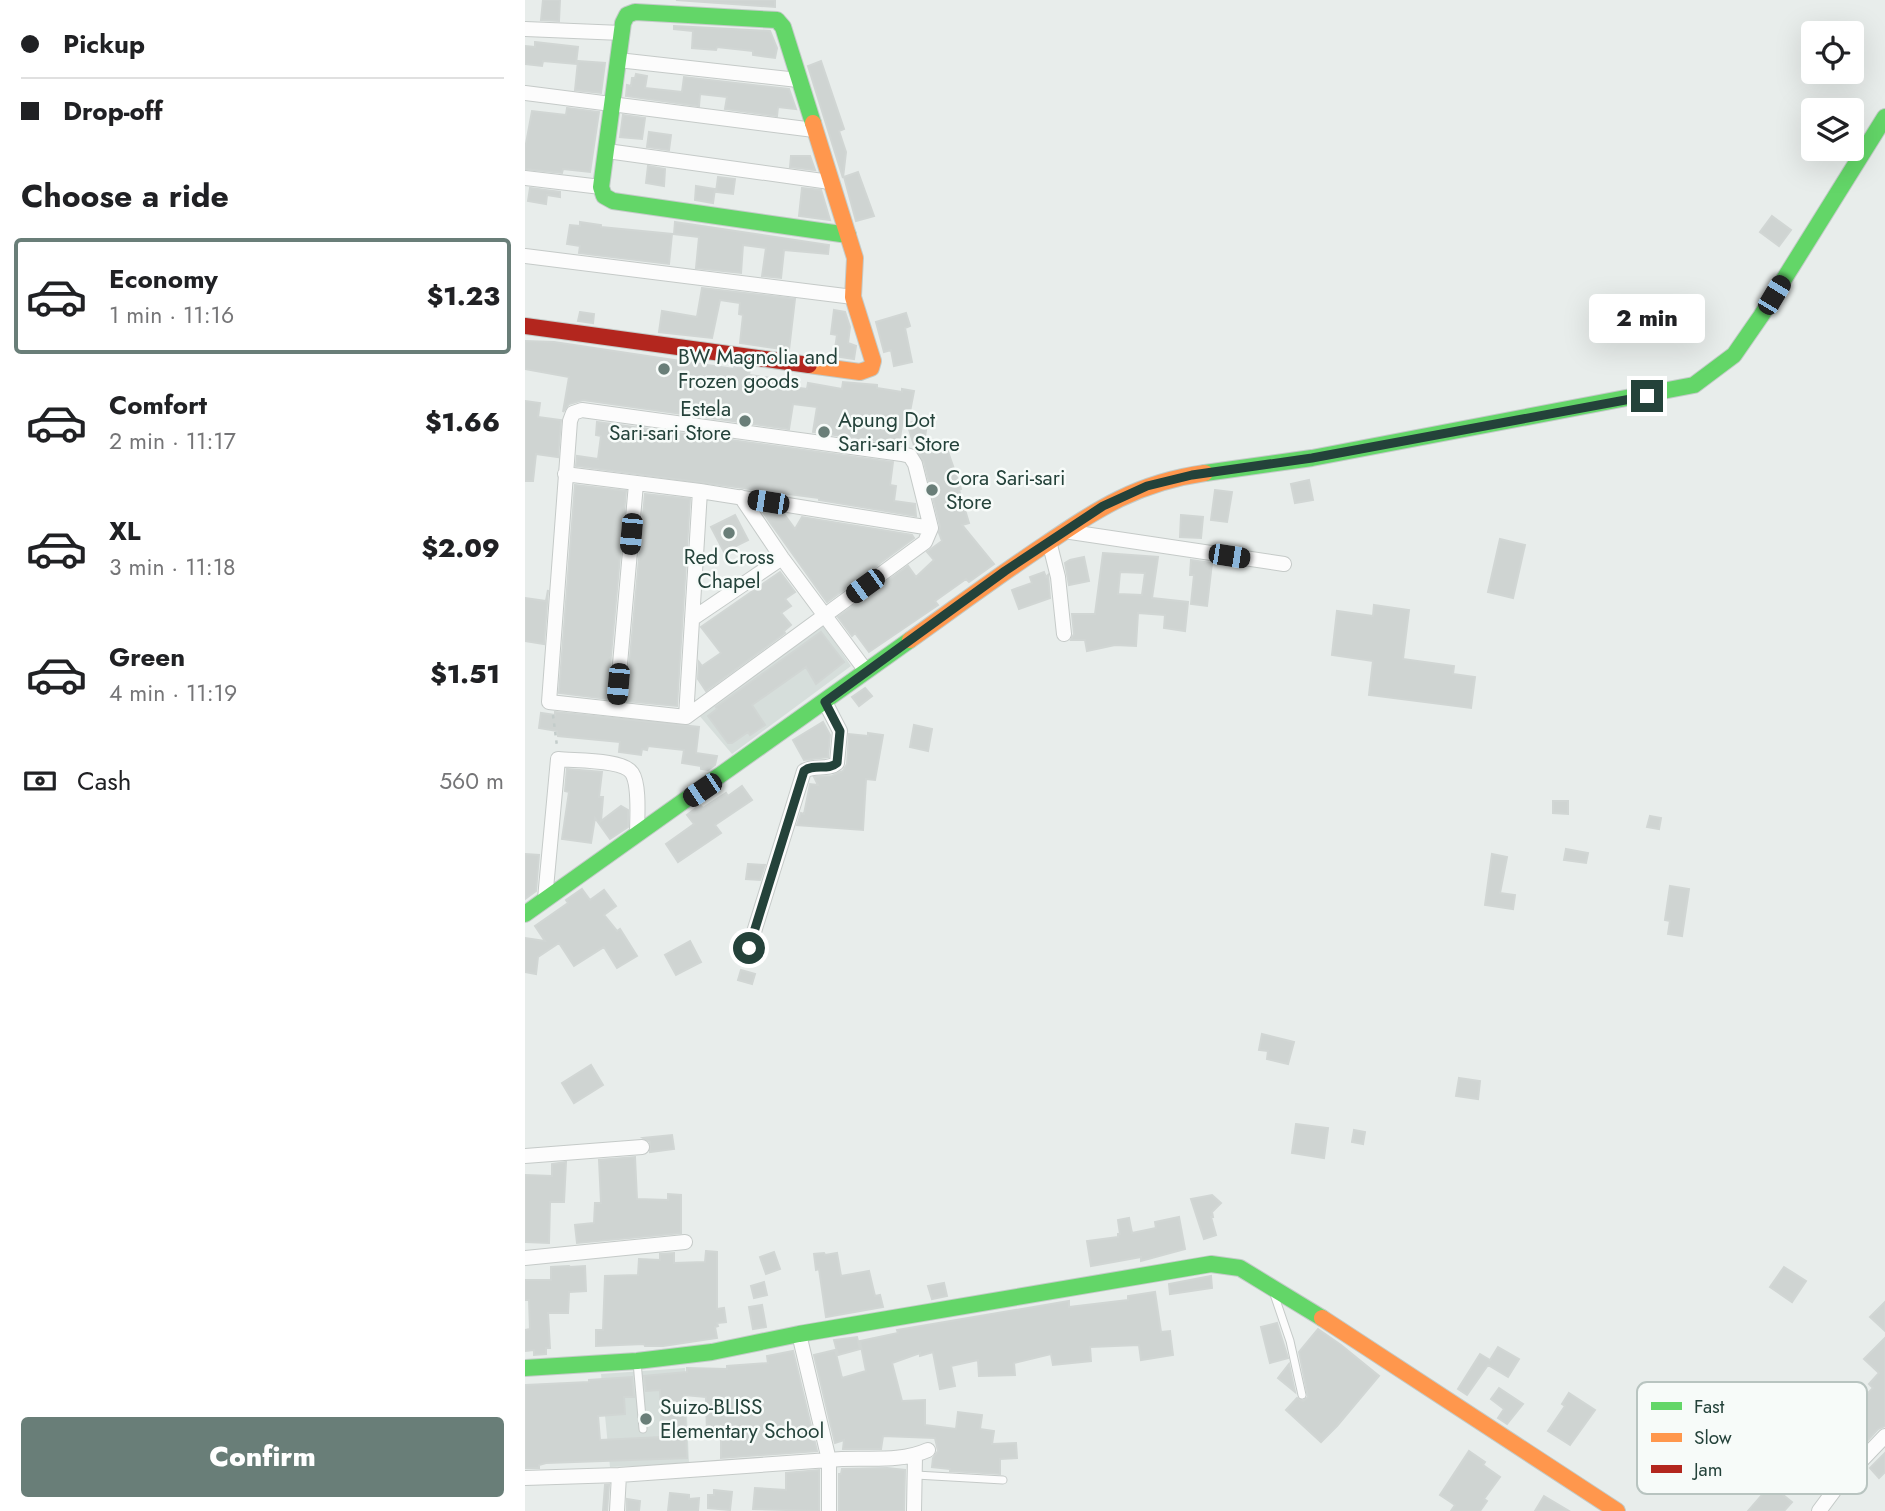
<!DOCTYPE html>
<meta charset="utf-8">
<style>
body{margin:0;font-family:Jost,sans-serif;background:#f6f6f6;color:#202124;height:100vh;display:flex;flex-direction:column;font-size:26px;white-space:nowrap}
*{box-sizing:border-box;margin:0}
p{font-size:23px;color:#757577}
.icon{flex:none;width:38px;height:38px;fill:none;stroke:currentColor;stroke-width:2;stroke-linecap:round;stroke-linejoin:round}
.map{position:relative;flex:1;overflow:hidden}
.panel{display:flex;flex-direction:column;background:#fff;width:525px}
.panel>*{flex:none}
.top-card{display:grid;align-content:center;height:154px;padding:0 21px;background:#fff}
.tools{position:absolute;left:1276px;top:21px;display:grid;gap:14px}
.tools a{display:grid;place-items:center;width:63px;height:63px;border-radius:7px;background:#fff;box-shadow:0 7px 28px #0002;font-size:35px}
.end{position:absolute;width:32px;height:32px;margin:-16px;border:9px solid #24423a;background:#fff;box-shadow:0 0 0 4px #fff}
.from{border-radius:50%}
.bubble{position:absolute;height:49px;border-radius:7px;background:#fff;box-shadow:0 7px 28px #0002;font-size:23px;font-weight:800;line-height:49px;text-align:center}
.car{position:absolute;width:21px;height:42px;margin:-21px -10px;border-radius:9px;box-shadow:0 0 5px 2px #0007;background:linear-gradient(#222 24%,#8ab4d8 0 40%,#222 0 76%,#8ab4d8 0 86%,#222 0)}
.top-card b{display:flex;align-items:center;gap:24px;height:66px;font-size:26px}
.top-card b+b{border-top:2px solid #e0e0e0}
.top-card i{width:18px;height:18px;background:#202124}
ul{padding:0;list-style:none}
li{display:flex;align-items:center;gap:21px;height:116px;margin:0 14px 10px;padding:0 7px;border:4px solid transparent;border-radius:7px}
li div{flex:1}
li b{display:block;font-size:26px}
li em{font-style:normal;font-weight:800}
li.active{border-color:#697e78}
li>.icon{width:63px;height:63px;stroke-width:1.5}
h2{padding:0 21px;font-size:32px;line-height:84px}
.pay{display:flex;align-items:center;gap:18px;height:77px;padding:0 21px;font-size:26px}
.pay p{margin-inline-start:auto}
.action{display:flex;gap:14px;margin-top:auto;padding:14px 21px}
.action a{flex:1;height:80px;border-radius:7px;background:#697e78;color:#fff;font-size:28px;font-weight:800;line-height:80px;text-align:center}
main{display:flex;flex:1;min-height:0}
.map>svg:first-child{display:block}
.built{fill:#d6dedb}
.building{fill:#cfd4d2;stroke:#d1d6d4;stroke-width:2;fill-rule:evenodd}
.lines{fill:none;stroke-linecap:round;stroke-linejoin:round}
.lane-casing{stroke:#c5cac8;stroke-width:9}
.street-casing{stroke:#c5cac8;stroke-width:16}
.fast-casing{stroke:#c3cbc8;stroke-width:18}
.slow-casing{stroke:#c3cbc8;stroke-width:18}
.jam-casing{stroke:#c3cbc8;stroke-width:18}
.path{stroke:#c3ccca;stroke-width:2.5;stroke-dasharray:3.5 5;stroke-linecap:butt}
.lane{stroke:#fcfcfc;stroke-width:7}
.street{stroke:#fcfcfc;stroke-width:14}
.fast{stroke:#63d668;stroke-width:16}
.slow{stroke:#ff974d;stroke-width:16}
.jam{stroke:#b3261e;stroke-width:16}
.route{stroke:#24423a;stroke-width:9}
.poi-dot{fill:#697e78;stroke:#f7fbf9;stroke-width:2.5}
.labels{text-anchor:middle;stroke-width:5;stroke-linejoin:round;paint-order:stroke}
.poi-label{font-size:21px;fill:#24423a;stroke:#f7fbf9;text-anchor:start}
.key{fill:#f7fbf9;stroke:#b8c4c0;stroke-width:2}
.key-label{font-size:19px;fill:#24423a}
</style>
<main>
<section class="panel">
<div class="top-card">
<b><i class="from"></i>Pickup</b>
<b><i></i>Drop-off</b>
</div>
<h2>Choose a ride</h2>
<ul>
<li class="active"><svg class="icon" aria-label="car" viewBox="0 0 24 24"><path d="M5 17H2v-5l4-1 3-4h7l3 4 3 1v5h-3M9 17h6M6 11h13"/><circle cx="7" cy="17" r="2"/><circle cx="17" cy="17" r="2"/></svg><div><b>Economy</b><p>1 min · 11:16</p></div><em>$1.23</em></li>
<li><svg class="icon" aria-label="car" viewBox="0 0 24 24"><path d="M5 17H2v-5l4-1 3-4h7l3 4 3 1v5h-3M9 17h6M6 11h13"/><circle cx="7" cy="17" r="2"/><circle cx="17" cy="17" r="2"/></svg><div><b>Comfort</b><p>2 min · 11:17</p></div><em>$1.66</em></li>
<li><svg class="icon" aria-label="car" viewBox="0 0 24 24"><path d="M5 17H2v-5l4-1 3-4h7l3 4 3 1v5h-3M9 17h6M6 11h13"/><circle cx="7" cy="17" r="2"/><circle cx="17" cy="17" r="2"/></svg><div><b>XL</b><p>3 min · 11:18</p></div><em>$2.09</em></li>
<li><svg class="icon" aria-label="car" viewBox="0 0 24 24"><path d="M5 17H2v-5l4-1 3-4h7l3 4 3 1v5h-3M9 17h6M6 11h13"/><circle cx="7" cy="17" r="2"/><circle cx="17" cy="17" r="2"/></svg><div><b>Green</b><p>4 min · 11:19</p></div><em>$1.51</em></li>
</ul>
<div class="pay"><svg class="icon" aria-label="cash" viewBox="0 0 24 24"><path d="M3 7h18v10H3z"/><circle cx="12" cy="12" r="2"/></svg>Cash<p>560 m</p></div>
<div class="action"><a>Confirm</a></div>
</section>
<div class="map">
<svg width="1360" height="1511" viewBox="0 0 1360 1511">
<rect width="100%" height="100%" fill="#e8edeb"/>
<!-- built -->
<path class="built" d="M298 624 326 666 207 754 173 714Z
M160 1368 164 1464 85 1467 76 1374Z"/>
<!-- building -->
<path class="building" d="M18 0H35L34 21 16 20Z
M151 0H250V7Z
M149 26 245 31 252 48 250 58 228 55V51L192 47 191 50 167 48 168 31 149 29Z
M10 42 53 47 51 64 18 61 17 66 0 64V46L10 47Z
M53 61 80 63 76 93 50 90Z
M296 61 319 129 314 131 321 152 318 178 283 66Z
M111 74 122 76 120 88 157 92 159 77 264 89 271 109 253 107 252 116 200 109 202 97 175 94 174 106 101 96 102 85 106 86 107 78H110Z
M42 108 74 112 65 172 38 169 37 173 0 169V149L7 111 41 115Z
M98 115 120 118 117 139 95 137Z
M124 132 146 135 144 150 122 147Z
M266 156H285L290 170 265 167Z
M123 166 140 169 139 186 121 183Z
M333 172 349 216 331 221 319 177Z
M193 177 210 179 208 194 191 192Z
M171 186 190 189 188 203 170 200Z
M5 188 35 192V197L22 195 21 204 3 201Z
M277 188 296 190 305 220 274 216Z
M1247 216 1266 230 1254 246 1235 232Z
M55 222 76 225V227L147 234 144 264 54 253 55 246 42 244 45 225 55 226Z
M150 222 304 245 303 254 259 250 256 278 237 276 241 248 218 245 216 273 171 268 174 237 149 234Z
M177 288 270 299 264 350 215 343 218 315 214 314 215 303 195 300 187 338 134 332 137 311 172 317Z
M309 310 320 312 325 327 323 343 331 346 329 359 309 356 312 335 306 334Z
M55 312 69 314 68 323 53 321Z
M381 313 385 326 380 328 387 362 369 366 366 350 359 352 351 322Z
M0 341 29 342 209 369V367L225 369 224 375 261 380 260 386 282 389 283 383 317 389 318 382 352 385V388L377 392V389L389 391 383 422 402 424 398 450 420 443 436 489 434 490 444 523 437 525 469 564 444 582 441 579 410 601 413 605 344 652 330 633 327 636 313 617 383 566 391 577 409 560 402 552 417 541 414 533 415 526 399 462 390 449 379 413 374 444 288 432 292 407 268 404 264 429 58 400 44 404 38 412 44 377 0 369Z
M0 401 15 403 13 417 36 420 33 457 11 454 8 481H0Z
M72 422 368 462 365 485 371 486 369 501 390 504 391 516 294 500V498L51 466 52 456 73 459 76 436 71 435Z
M784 480 788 500 770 503 766 484Z
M50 485 101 491 82 699 34 693Z
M690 490 707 492 702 522 686 520Z
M120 494 165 499 152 706 101 701Z
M237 511 259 514 270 529 277 517 387 535 389 538 302 602Z
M210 515 223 540 199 552 186 527Z
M656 515 678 517 676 538 655 537Z
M975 539 1000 545 988 598 963 592Z
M578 553 633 557 627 598 663 602 660 631 639 628 640 615 613 613 611 646 590 645 562 651 560 640H546L549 634 547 614H570ZM595 572 620 573 617 595 593 594Z
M559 557 564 581 544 585 540 563 545 560Z
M666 560 687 563 682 606 666 604 669 575H665Z
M255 572 270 592 260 599 266 606 256 613 266 625 259 631 260 633 181 691 173 679 174 662 177 666 196 653 176 627Z
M519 572 521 577 523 575 525 598 494 609 487 590 507 583 505 577Z
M23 590 19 644 0 641V598L21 601Z
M849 605 884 610 878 659 929 666 928 674 950 677 946 708 844 695 848 661 807 655 812 611 848 616Z
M296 632 319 662 291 684 281 667 227 705 240 725 225 735 223 732 207 743H203L183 716 192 709 191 707Z
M340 688 347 696 334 706 327 697Z
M30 712 174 727 171 753 192 756 190 765 183 770 176 769V766L157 763 159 750 123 746 122 750 117 749 116 755 94 752 95 742 33 736 32 731 14 728 16 713 30 715Z
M298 722 305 735 303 757 279 760 268 740Z
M389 725 407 729 403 751 385 747Z
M343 733 358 735 350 780 341 779 338 830 272 825 276 813 279 814 285 784 293 785 289 777 307 776 318 771 322 764 324 734 343 736Z
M42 769 77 772 74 797H78L76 821 96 806 103 810V827L85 839 70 818 66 843 37 839 44 792 40 791Z
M217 786 227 800 190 825 196 833 153 862 141 844 169 824 162 815 175 805 178 808 201 793 203 796Z
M1028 801H1043V814L1028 813Z
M1125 816 1136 818 1134 829 1122 827Z
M1041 849 1063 853 1061 863 1039 860Z
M0 854 14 855 11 891 0 899Z
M967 854 982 857 975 893 990 895 988 909 960 905Z
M223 864 240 865 235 880 221 879Z
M1145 886 1164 889 1157 936 1143 934 1145 921 1140 920Z
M57 889 65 900 79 890 91 906 79 915 92 931 95 929 112 956 92 968 79 947 49 966 34 943 13 957 11 974 0 972V938L20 941 10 926 43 903 41 900Z
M165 941 176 962 151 975 140 955Z
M216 970 230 974 227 984 213 980Z
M737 1034 769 1042 763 1064 742 1059 743 1051 734 1050Z
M66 1065 78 1085 49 1103 37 1083Z
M934 1078 955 1081 953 1099 931 1096Z
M771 1124 803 1128 799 1158 767 1153Z
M829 1130 840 1132 838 1144 827 1142Z
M147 1135 149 1149 125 1152V1142L118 1138Z
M110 1157 112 1199 143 1200V1194L156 1195V1233L52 1243 50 1225 69 1223 70 1203H76L74 1160Z
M41 1162 39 1202H25L24 1243 0 1242V1175L27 1176V1164Z
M687 1195 696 1203 687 1212 688 1217H686L691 1235 679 1239 666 1199Z
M654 1217 660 1249 616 1261V1257L566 1266 562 1241 593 1237V1234H595L593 1220 604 1218 607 1233 631 1228 630 1222Z
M181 1251 192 1252V1309L199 1308 201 1322 192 1323 193 1326 190 1327 192 1338 138 1346H120L119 1344 71 1346V1330H78L80 1276 113 1275 114 1259 135 1260V1254L149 1253V1263L180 1262Z
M249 1252 255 1269 241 1274 235 1257Z
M299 1253 300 1255 312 1253 316 1276 344 1271 350 1296 355 1295 358 1307 301 1317 294 1269 291 1270 289 1254Z
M44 1266 45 1267 60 1266 61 1291 44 1292 43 1313H23L25 1348H21V1354L9 1355V1350L0 1351V1330L5 1329 4 1300H0V1280H26V1267Z
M1259 1267 1281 1281 1267 1302 1245 1287Z
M686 1276 687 1288 645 1294 644 1284Z
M239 1282 242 1295 229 1298 226 1286Z
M419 1283 422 1296 407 1299 403 1286Z
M630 1292 636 1332 645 1331 648 1355 616 1360 614 1345 565 1347 566 1361 528 1365 526 1354 489 1363 490 1375 454 1376 453 1360 426 1366 430 1386 415 1389 408 1352 395 1356V1353L367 1363 377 1401 400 1400V1425L431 1429 433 1412 457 1415 455 1429 469 1431 467 1444 491 1443 492 1458 475 1459V1474L425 1471V1469L407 1467 408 1458 413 1451 410 1438 358 1436 356 1449H318L319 1440 310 1443 289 1355 310 1350 317 1378 341 1371 335 1341 373 1333 372 1330 544 1301V1307L603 1300V1296Z
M1360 1302V1331L1345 1317Z
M237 1305 241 1327 228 1329 224 1307Z
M752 1323 763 1358 745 1363 736 1327Z
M793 1329 816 1345 854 1376 812 1426 796 1442 761 1410 772 1398 778 1401 783 1397 774 1352Z
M332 1337 335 1349 313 1355 309 1340Z
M1360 1338V1426L1353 1429 1343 1440 1338 1435 1331 1442 1326 1436 1290 1474 1280 1466 1257 1494 1267 1502 1259 1511H1223L1270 1457 1262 1450 1279 1431 1290 1440 1310 1420 1302 1413 1317 1399 1327 1409 1348 1388 1344 1384 1354 1373 1339 1359Z
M973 1347 994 1359 983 1377 963 1365 942 1395 933 1389 955 1354 965 1360Z
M268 1351 292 1451 196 1458V1433H182L181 1397 159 1395 162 1458 21 1463 14 1465V1468H0V1385L64 1382V1380L107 1377 109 1397H99L100 1414 73 1416 75 1440 137 1437 135 1390 121 1391 119 1376 162 1372V1368L202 1369V1366L243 1363 242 1356Z
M764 1364 770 1392 753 1378Z
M974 1388 998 1404 982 1424 973 1418 979 1409 966 1399Z
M1044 1393 1070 1410 1045 1445 1023 1431 1040 1406 1037 1404Z
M944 1451 960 1462 958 1465 975 1477 959 1499 962 1501 955 1511H926L930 1505 915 1495Z
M1360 1453V1472L1354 1478 1345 1468Z
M362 1468 380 1470 379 1511H314V1474H316L317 1469Z
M294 1470V1511L228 1509 230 1488 261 1490V1473Z
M80 1485H84L82 1511H78Z
M189 1490 207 1492 205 1510 183 1508V1495H189Z
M145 1493 164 1495V1499L174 1498 173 1511H143Z
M1019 1496 1044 1511H1010Z
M102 1499 115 1501 114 1511H102Z"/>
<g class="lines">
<defs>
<path id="lane" d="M749 1294 765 1341 777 1395
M112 1362 118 1429
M391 1475 478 1480"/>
<path id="street" d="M0 29 97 33
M93 60 273 80
M0 93 289 130
M82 151 305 182
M0 178 76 187
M0 256 328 297
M40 474 175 491 406 528
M216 497 257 558 341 671
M539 531 759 564
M524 541 533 577 539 634
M167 619 257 558
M91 709 111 484
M161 717 400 542 406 528 390 464 385 456 377 454 57 410 48 413 45 421 24 702 161 717 175 491
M20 899 33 759C50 761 98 759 107 773 115 785 112 819 112 834
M224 948 279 771C289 764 303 771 312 763L315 731 300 702
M0 1156 117 1147
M0 1258 160 1242
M0 1478 94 1475 304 1460 274 1334
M92 1511 94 1475
M304 1511V1460C337 1456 372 1464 403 1450
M389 1511 390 1456
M1294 1511 1314 1484 1360 1436"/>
<path id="fast" d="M288 123 258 27 252 20 110 12 102 15 98 23 76 187 79 196 88 201 323 235
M680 473 787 458 1169 385 1209 355 1236 316 1360 117
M0 914 385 640
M0 1368 112 1361 187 1352 274 1334 686 1264 715 1268 797 1318"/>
<path id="slow" d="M284 365 335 372 346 368 348 361 328 297 330 258 288 123
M385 640C427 610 469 579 512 550 570 511 609 483 680 473
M797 1318 1092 1511"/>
<path id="jam" d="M0 326 284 365"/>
</defs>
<!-- lane casing -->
<use href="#lane" class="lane-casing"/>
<!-- street casing -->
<use href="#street" class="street-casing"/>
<!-- fast casing -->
<use href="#fast" class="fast-casing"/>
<!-- slow casing -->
<use href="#slow" class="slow-casing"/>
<!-- jam casing -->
<use href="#jam" class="jam-casing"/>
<!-- path -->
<path class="path" d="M28 715 32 746"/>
<!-- lane -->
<use href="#lane" class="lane"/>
<!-- street -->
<use href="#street" class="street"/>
<!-- fast -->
<use href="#fast" class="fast"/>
<!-- slow -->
<use href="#slow" class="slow"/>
<!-- jam -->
<use href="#jam" class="jam"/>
</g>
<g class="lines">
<!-- route -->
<path class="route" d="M224 948 279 771C289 763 303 771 312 763L315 731 300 702 480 571 578 506 622 486 667 475 787 458 1122 396"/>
</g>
<!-- markers -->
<g class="poi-dot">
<circle cx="139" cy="369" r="7"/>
<circle cx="220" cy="421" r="7"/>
<circle cx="299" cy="432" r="7"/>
<circle cx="407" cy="490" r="7"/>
<circle cx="204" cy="533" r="7"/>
<circle cx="121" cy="1419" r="7"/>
</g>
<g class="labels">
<!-- poi labels -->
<g class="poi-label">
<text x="153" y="364">BW Magnolia and<tspan x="153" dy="24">Frozen goods</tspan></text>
<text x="206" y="416" text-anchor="end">Estela<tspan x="206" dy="24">Sari-sari Store</tspan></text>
<text x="313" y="427">Apung Dot<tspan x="313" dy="24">Sari-sari Store</tspan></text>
<text x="421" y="485">Cora Sari-sari<tspan x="421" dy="24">Store</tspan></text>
<text x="204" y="564" text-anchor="middle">Red Cross<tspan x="204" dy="24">Chapel</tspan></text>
<text x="135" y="1414">Suizo-BLISS<tspan x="135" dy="24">Elementary School</tspan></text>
</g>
</g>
<!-- legend -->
<rect x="1112" y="1382" width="230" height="112" rx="10" class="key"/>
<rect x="1126" y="1402" width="31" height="8" fill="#63d668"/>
<rect x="1126" y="1433" width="31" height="9" fill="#ff974d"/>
<rect x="1126" y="1465" width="31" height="8" fill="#b3261e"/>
<g class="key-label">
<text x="1169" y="1413">Fast</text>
<text x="1169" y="1444">Slow</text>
<text x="1169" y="1476">Jam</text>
</g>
</svg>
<div class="tools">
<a><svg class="icon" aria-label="locate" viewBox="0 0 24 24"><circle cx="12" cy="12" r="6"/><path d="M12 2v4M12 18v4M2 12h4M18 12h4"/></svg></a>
<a><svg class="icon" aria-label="layers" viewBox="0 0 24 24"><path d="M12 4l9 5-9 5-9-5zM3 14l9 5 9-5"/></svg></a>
</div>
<i class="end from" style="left:224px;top:948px"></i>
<i class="end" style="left:1122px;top:396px"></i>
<div class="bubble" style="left:1064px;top:294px;width:116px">2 min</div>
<i class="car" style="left:1249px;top:295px;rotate:31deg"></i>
<i class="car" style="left:243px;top:502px;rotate:279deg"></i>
<i class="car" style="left:106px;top:534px;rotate:185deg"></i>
<i class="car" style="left:704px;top:556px;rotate:99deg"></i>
<i class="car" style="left:340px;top:586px;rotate:234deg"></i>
<i class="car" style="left:93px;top:684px;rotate:185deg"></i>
<i class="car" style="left:177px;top:790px;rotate:236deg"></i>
</div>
</main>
